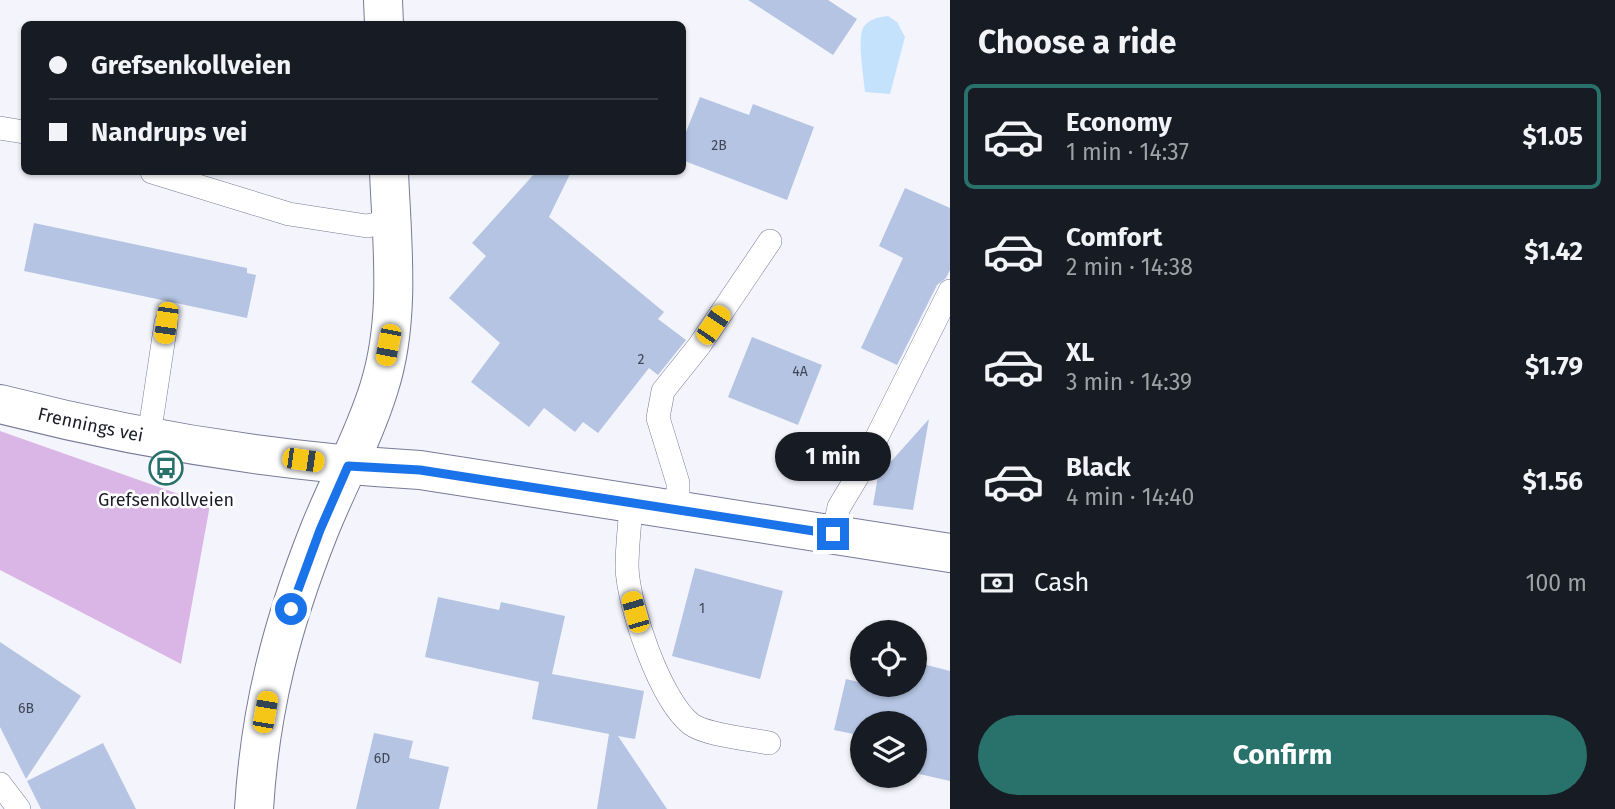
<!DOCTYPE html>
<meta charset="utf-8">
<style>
body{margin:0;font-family:"Fira Sans",sans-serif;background:#242831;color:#f1f3f6;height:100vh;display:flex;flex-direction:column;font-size:26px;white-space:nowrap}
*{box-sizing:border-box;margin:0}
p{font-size:23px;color:#9ea1a6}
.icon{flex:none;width:38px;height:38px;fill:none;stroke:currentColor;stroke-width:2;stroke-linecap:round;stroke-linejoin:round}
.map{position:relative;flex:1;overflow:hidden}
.panel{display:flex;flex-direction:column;background:#171b24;width:665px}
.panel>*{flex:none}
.hud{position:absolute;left:21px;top:21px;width:665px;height:154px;border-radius:10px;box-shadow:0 2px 5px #0004;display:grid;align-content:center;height:154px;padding:0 28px;background:#171b24}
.buttons{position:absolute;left:850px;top:620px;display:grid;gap:14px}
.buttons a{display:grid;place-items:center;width:77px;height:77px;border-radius:50%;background:#171b24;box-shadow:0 2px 5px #0004;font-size:35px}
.end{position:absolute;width:32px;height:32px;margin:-16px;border:9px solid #1a73e8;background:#fff;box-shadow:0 0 0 4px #fff}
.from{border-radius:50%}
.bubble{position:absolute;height:49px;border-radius:24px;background:#171b24;box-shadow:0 2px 5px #0004;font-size:23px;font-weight:700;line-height:49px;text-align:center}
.car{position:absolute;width:21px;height:42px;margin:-21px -10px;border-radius:9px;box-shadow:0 0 5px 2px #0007;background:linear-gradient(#f5c518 24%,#345 0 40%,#f5c518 0 76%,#345 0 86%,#f5c518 0)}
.hud b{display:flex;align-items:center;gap:24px;height:66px;font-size:26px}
.hud b+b{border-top:2px solid #363941}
.hud i{width:18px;height:18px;background:#f1f3f6}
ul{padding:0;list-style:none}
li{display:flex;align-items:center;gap:21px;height:105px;margin:0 14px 10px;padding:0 14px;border:4px solid transparent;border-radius:10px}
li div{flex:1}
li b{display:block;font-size:26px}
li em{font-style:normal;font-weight:700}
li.active{border-color:#29726c}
li>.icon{width:63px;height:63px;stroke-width:1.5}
h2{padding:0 28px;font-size:32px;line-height:84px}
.pay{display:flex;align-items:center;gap:18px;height:77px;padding:0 28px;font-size:26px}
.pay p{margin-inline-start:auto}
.button{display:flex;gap:14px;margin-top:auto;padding:14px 28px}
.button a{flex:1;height:80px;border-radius:42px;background:#29726c;color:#fff;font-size:28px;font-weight:700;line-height:80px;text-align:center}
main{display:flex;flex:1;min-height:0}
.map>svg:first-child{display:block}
.green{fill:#dab6e6}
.water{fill:#c4e2fb}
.building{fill:#b4c4e2}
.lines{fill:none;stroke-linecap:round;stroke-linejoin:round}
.lane-casing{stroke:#777a98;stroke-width:24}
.street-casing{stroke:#777a98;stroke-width:40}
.secondary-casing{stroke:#777a98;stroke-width:40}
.lane{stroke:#fff;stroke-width:23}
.street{stroke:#fff;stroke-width:38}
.secondary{stroke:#fff;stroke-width:38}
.route{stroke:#1a73e8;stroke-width:9}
.labels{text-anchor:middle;stroke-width:5;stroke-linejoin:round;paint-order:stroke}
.number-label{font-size:14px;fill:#414656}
.street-label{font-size:18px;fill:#1b1c28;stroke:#fff}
.poi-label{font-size:18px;fill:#1b1c28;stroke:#fff}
</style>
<main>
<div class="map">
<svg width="950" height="809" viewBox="0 0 950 809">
<rect width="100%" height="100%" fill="#f4f5fc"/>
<!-- green -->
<path class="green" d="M0 431 210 505 181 664 0 570Z"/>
<!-- water -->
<path class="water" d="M888 16 897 22 905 37 890 94 865 92C864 78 857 40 863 28 868 19 879 17 888 16Z"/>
<!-- building -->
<path class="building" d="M748 0H828L857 19 833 55Z
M700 97 749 115 753 104 814 127 787 200 682 160V142Z
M536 172H571L549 217 664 312 658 319 686 340 658 375 649 368 598 433 583 422 575 432 544 408 529 427 471 382 500 343 449 298 486 256 472 243Z
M905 188 950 208V270L946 278 937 285 897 365 861 348 903 258 879 246Z
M34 223 247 268V273L256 275 247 318 24 271Z
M752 337 822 365 798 425 728 397Z
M929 419 913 510 873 505 878 476Z
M695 568 783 591 760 679 672 656Z
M438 597 499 610 501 602 565 616 552 674 644 691 635 739 618 736 667 809H597L609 734 532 719 539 682 425 657Z
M0 642 81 696 26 779 0 727Z
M915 662 950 671V781L915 773V723H863V736L834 730 846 679 875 686 876 684H915Z
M374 733 413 741 409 758 449 767 439 809H356Z
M103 743 136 809H41L27 781Z"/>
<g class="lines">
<defs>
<path id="lane" d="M0 128 24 132
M152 172 289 214 367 226 391 221
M149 436 166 323
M631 503C630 524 627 546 627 567 628 605 660 700 691 724 705 735 750 739 769 743
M678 509V483L658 418 663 391 699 346 770 241
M833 534 839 507 857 477 950 291
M0 784 19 809"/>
<g id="street">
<path id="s1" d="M0 404C136 439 280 462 420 470L950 553"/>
</g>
<path id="secondary" d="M383 0 384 24
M254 809C260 709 282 624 319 531 338 483 364 437 379 388 401 319 392 243 389 172"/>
</defs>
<!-- lane casing -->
<use href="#lane" class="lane-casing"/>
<!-- street casing -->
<use href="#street" class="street-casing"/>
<!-- secondary casing -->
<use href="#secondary" class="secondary-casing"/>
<!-- lane -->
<use href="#lane" class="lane"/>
<!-- street -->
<use href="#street" class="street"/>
<!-- secondary -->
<use href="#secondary" class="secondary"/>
</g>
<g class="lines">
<!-- route -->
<path class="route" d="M291 609 320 530 348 466 420 470 833 534"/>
</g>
<!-- icons -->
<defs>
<symbol id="bus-ring" viewBox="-11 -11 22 22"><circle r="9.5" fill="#fff" stroke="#29726c" stroke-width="1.5"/><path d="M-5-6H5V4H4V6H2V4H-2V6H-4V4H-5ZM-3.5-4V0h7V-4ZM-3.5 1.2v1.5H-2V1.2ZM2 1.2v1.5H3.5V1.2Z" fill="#29726c"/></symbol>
</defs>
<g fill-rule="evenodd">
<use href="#bus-ring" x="147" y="449" width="38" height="38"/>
</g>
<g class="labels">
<!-- number labels -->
<g class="number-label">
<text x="719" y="150">2B</text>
<text x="641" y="364">2</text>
<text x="800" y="376">4A</text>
<text x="702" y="613">1</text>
<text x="26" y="713">6B</text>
<text x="382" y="763">6D</text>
</g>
<!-- street labels -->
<g class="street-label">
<text dy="6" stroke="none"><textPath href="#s1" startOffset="93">Frennings vei</textPath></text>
</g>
<!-- poi labels -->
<g class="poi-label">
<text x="166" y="506">Grefsenkollveien</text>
</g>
</g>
</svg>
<div class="buttons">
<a><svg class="icon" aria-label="locate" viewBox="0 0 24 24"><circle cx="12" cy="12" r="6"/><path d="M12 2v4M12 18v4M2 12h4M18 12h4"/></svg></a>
<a><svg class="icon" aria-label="layers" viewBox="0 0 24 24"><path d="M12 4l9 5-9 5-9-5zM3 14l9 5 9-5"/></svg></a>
</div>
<i class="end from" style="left:291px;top:609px"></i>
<i class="end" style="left:833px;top:534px"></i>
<div class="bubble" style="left:775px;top:432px;width:116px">1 min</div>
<i class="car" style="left:166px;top:323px;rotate:188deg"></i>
<i class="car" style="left:713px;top:325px;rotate:34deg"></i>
<i class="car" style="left:388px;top:345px;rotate:191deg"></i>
<i class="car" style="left:303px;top:460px;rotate:98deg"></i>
<i class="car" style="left:635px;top:612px;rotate:344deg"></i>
<i class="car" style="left:265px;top:712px;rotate:10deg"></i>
<div class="hud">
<b><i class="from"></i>Grefsenkollveien</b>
<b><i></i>Nandrups vei</b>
</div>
</div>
<section class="panel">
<h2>Choose a ride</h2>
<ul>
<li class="active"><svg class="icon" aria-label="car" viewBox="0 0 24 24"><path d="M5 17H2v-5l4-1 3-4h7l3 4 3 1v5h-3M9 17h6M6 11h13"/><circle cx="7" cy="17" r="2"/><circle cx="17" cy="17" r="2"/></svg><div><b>Economy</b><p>1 min · 14:37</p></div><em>$1.05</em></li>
<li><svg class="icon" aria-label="car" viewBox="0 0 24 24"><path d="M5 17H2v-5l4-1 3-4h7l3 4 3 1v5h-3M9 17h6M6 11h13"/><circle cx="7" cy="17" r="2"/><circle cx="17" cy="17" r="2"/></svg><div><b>Comfort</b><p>2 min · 14:38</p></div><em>$1.42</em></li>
<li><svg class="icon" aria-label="car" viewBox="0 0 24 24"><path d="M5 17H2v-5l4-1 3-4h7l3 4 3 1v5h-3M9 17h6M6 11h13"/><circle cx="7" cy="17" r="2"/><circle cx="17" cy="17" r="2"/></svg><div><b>XL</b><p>3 min · 14:39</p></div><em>$1.79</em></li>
<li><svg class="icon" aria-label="car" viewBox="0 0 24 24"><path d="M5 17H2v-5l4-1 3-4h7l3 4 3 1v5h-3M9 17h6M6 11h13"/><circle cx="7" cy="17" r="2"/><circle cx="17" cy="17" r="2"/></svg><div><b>Black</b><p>4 min · 14:40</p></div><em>$1.56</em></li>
</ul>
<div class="pay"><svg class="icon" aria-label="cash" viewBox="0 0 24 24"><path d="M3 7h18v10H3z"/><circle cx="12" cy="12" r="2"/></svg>Cash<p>100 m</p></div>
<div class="button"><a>Confirm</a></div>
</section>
</main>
